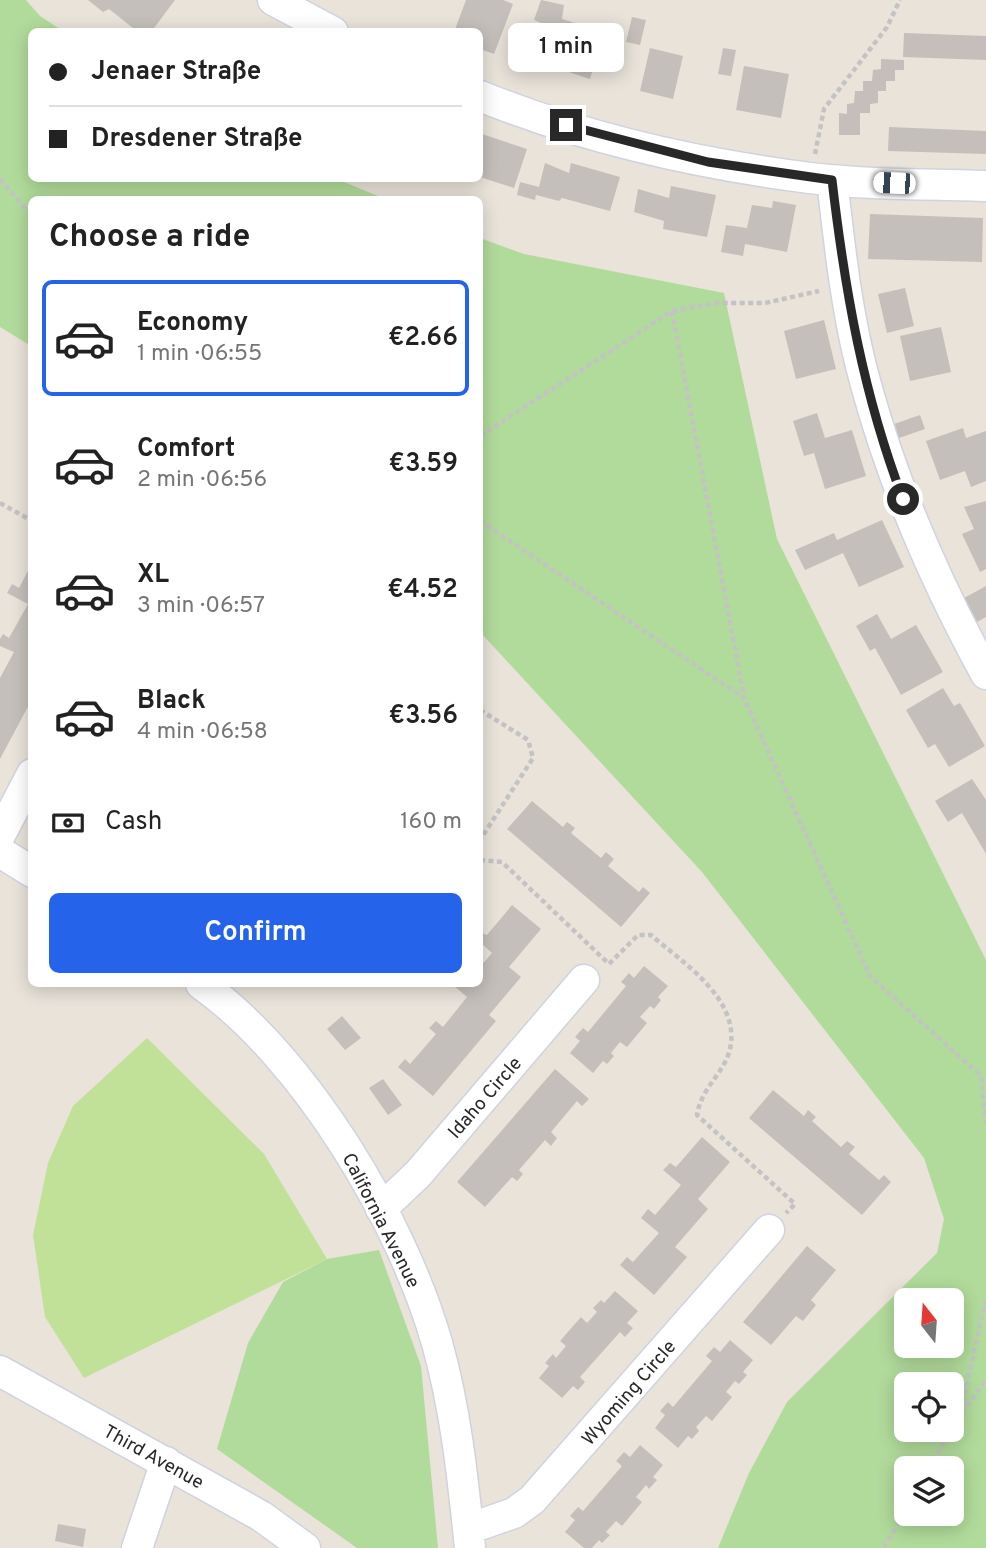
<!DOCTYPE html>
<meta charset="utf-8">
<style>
body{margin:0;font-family:Overpass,sans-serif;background:#f2f2f2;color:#222;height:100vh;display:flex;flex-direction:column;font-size:26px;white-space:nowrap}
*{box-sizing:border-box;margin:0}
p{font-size:23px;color:#767676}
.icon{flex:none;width:38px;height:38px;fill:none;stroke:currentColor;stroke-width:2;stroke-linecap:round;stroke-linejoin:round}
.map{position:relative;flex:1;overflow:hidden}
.side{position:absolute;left:28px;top:196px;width:455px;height:791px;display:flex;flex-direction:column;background:#fff;border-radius:10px;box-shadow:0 4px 18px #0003}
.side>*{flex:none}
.banner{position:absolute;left:28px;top:28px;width:455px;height:154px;border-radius:10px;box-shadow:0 4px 18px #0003;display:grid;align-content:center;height:154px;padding:0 21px;background:#fff}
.needle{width:46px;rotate:343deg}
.controls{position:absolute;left:894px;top:1288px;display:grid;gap:14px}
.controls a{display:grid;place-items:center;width:70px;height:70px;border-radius:10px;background:#fff;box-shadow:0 4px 18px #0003;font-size:35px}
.end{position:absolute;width:32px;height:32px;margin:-16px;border:9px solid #282828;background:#fff;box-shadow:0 0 0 4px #fff}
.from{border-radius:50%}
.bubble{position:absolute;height:49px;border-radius:10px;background:#fff;box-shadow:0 4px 18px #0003;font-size:23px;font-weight:600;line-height:49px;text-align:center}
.car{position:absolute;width:21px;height:42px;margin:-21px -10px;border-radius:9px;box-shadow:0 0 5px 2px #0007;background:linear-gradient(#fff 24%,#345 0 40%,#fff 0 76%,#345 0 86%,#fff 0)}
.banner b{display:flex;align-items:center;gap:24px;height:66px;font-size:26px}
.banner b+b{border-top:2px solid #e0e0e0}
.banner i{width:18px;height:18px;background:#222}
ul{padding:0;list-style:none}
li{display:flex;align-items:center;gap:21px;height:116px;margin:0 14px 10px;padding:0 7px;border:4px solid transparent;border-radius:10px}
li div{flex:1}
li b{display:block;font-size:26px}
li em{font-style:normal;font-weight:600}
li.selected{border-color:#2563eb}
li>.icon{width:63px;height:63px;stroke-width:1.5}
h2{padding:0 21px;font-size:32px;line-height:84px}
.pay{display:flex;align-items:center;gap:18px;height:77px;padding:0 21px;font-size:26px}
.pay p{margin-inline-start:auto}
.button{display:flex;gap:14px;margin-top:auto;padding:14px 21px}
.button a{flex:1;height:80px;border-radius:10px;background:#2563eb;color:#fff;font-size:28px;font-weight:600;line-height:80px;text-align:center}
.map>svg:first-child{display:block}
.green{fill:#b1db9b;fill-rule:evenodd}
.pitch{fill:#c2e198}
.building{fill:#c4bfba}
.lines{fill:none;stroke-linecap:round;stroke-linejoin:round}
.street-casing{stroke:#d0d3df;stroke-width:33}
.path{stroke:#c3c3c3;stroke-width:4.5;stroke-dasharray:5 3.5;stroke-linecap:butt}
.street{stroke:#fff;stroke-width:30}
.route{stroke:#282828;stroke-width:9}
.labels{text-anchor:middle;stroke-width:5;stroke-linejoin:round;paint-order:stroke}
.street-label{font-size:19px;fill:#282828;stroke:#fff}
</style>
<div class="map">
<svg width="986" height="1548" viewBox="0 0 986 1548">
<rect width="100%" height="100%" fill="#e9e3da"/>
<!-- green -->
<path class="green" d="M0 0H26L40 16 63 31 32 32V178L337 179 385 199 32 200 31 346 0 327Z
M480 238 524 254 724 293 777 539 986 960V1548H718L749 1473 787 1402 937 1253 944 1219 924 1158 702 872 480 632ZM952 1300V1346H906V1300ZM906 1384H952V1430H906ZM906 1468H952V1514H906Z
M379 1250 421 1366 438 1548H357L217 1449 248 1343 283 1282 327 1259Z"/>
<!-- pitch -->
<path class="pitch" d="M147 1038 264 1154 327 1259 84 1378 45 1317 33 1235 48 1163 73 1106Z"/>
<!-- building -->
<path class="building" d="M88 0H175L151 32H138L109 9 103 12Z
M466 0H503L513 4 494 54 480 49V32H454Z
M541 0 564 5 562 19 604 32 590 79 547 65 558 30 534 20Z
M632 17 646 20 640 45 626 42Z
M904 33 986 36V60L903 57Z
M650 48 683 56 673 99 640 91Z
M723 48 736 50 731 76 718 74Z
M881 59 904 60V70H895V81H886V91H878V103L870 104V113H860V135H839V113L847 114V104L854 103 855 91H863V81H872L873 70 881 69Z
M744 66 789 74 781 118 736 110Z
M889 127 986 131V154L888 151Z
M482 134 527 149 514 188 480 177Z
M545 163 569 173 571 163 620 177 610 211 562 198 559 201 536 195 535 200 517 195 520 182 539 187Z
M671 186 716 195 707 237 663 229 664 221 634 212 638 189 669 198Z
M773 201 796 205 787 252 745 244 743 256 721 252 726 225 747 228 752 205 772 208Z
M870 214 983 218 982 262 868 259Z
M905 288 914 326 887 333 878 294Z
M824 320 836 369 796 379 784 331Z
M941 327 951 372 910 381 900 336Z
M817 413 825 438 852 430 866 476 825 489 814 453 804 456 793 421Z
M920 415 925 429 899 438 894 424Z
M963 428 966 438 986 431V481L971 487 965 471 940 480 926 441Z
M986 501V569L980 572 962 534 974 529 964 507Z
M882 520 904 567 859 587 843 553 805 570 795 550 834 533 837 540Z
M32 563V699L0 759V678L14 652 0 646V639L3 634 9 638 28 604 7 593 12 584 19 588Z
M986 586V617L977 622 964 598Z
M877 614 891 639 916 625 943 672 901 695 875 648 870 651 856 626Z
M943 688 954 706 960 703 985 746 949 767 935 744 928 748 906 710Z
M972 779 986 800V854L962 813 948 822 935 801Z
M532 801 563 827 567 822 575 828 571 833 601 858 606 852 614 859 608 866 639 892 643 887 650 893 621 927 507 829Z
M512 905 541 929 509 967 521 977 489 1015 496 1021 433 1096 398 1067 405 1059 410 1064 436 1034 429 1028 436 1021 443 1027 467 997 454 986 455 984H480V967L492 953 480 942V932L487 935Z
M644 966 668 986 658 997 661 1000 654 1009 650 1006 640 1017 647 1023 627 1047 620 1042 611 1053 614 1056 607 1064 603 1061 593 1073 570 1053 580 1041 575 1037 583 1028 588 1032 626 986 621 982 629 973 634 978Z
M342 1016 361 1038 345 1050 327 1029Z
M555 1069 589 1099 582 1106 577 1101 551 1132 557 1138 551 1146 545 1140 519 1170 523 1174 517 1181 512 1177 485 1207 457 1182Z
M383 1079 402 1105 388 1115 369 1088Z
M773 1090 804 1116 808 1110 816 1117 812 1121 841 1147 847 1141 855 1147 849 1154 879 1180 884 1175 891 1182 862 1215 749 1118Z
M702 1137 730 1162 698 1199 708 1209 675 1247 687 1257 654 1295 620 1265 627 1257 633 1262 659 1233 641 1218 648 1209 655 1215 681 1185 663 1170 670 1163 676 1167Z
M807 1246 836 1270 811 1300 816 1305 803 1321 796 1316 771 1345 743 1322Z
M615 1291 638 1311 627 1323 633 1328 625 1337 620 1332 580 1377 585 1382 578 1390 573 1386 562 1398 539 1378 549 1366 545 1363 553 1354 556 1358 566 1346 560 1341 581 1317 587 1323 597 1312 593 1308 601 1300 604 1303Z
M730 1340 753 1360 743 1372 747 1375 739 1384 735 1381 726 1392 732 1397 712 1421 706 1416 696 1427 699 1431 692 1439 688 1436 678 1448 655 1428 665 1415 660 1411 668 1402 673 1407 712 1361 706 1356 714 1347 720 1352Z
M640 1445 663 1465 653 1477 657 1480 649 1489 646 1485 636 1497 642 1502 622 1526 616 1521 606 1532 610 1535 602 1543 599 1540 592 1548H584L565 1532 575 1520 570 1516 578 1507 583 1511 622 1466 616 1461 624 1452 630 1457Z
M58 1524 86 1529 83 1547 55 1541Z"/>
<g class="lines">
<defs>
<path id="street" d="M273 0 333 32
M480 96C584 138 699 164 810 178 868 185 928 184 986 186
M832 180C840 249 847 318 866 385 894 487 935 581 986 674
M0 835 32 774
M0 852 32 872
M201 984C306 1059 402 1221 437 1343 456 1410 463 1480 470 1548
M381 1209 418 1174 584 980
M0 1371 261 1516 305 1548
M468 1529 514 1513 532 1500 769 1230
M137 1548 166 1462"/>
</defs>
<!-- street casing -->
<use href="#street" class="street-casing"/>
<!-- path -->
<path class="path" d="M815 154 824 109 887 27 900 0
M0 179 32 216
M672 311 744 697
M480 436 672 311 717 303H765L819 291
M0 503 32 521
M480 521 744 698 870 976 981 1076 986 1123
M480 710 528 740 533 758 480 840
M480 860 502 862 609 964 638 935H651C683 963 741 999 730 1049 724 1074 702 1086 697 1115L795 1204 786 1213
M961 1411 986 1300
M952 1427 986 1380
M929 1468 951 1430
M884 1548 906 1508"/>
<!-- street -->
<use href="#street" class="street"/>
</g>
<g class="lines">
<!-- route -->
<path class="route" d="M566 125 708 162 832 180C845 291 863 394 903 499"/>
</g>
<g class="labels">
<!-- street labels -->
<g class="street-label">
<text transform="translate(484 1097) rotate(-49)" y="7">Idaho Circle</text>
<text transform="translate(382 1220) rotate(63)" y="7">California Avenue</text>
<text transform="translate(628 1392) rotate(-49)" y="7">Wyoming Circle</text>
<text transform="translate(154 1456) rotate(29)" y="7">Third Avenue</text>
</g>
</g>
</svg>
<div class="controls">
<a><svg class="needle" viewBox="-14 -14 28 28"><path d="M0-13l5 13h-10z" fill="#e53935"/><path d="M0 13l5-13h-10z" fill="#767676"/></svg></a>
<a><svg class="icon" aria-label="locate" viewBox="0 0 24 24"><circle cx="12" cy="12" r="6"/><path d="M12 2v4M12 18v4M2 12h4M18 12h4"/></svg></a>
<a><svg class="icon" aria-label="layers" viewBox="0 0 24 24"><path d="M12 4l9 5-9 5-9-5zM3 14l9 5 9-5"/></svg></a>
</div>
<i class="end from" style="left:903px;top:499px"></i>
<i class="end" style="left:566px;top:125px"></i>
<div class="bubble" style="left:508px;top:23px;width:116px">1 min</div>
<i class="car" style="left:894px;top:183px;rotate:272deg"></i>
<div class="banner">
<b><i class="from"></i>Jenaer Straße</b>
<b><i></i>Dresdener Straße</b>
</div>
<section class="side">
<h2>Choose a ride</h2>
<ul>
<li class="selected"><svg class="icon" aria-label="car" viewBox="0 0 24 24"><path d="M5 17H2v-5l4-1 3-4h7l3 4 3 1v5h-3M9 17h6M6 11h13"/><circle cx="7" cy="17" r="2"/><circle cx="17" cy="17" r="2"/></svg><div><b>Economy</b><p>1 min · 06:55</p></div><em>€2.66</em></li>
<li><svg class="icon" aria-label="car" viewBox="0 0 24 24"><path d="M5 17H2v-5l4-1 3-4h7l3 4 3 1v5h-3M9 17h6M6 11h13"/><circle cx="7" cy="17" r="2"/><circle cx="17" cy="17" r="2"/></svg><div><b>Comfort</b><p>2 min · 06:56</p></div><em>€3.59</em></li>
<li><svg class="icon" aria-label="car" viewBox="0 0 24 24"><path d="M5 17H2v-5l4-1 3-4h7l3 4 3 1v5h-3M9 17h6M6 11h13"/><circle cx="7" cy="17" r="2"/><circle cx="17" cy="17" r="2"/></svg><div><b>XL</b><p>3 min · 06:57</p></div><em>€4.52</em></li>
<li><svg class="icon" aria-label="car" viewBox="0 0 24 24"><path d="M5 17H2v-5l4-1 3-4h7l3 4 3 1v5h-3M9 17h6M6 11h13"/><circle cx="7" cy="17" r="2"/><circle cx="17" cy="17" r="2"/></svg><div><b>Black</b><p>4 min · 06:58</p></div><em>€3.56</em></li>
</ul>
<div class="pay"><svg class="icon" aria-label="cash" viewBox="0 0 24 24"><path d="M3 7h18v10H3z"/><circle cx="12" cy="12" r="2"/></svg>Cash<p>160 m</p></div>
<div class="button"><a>Confirm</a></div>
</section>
</div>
